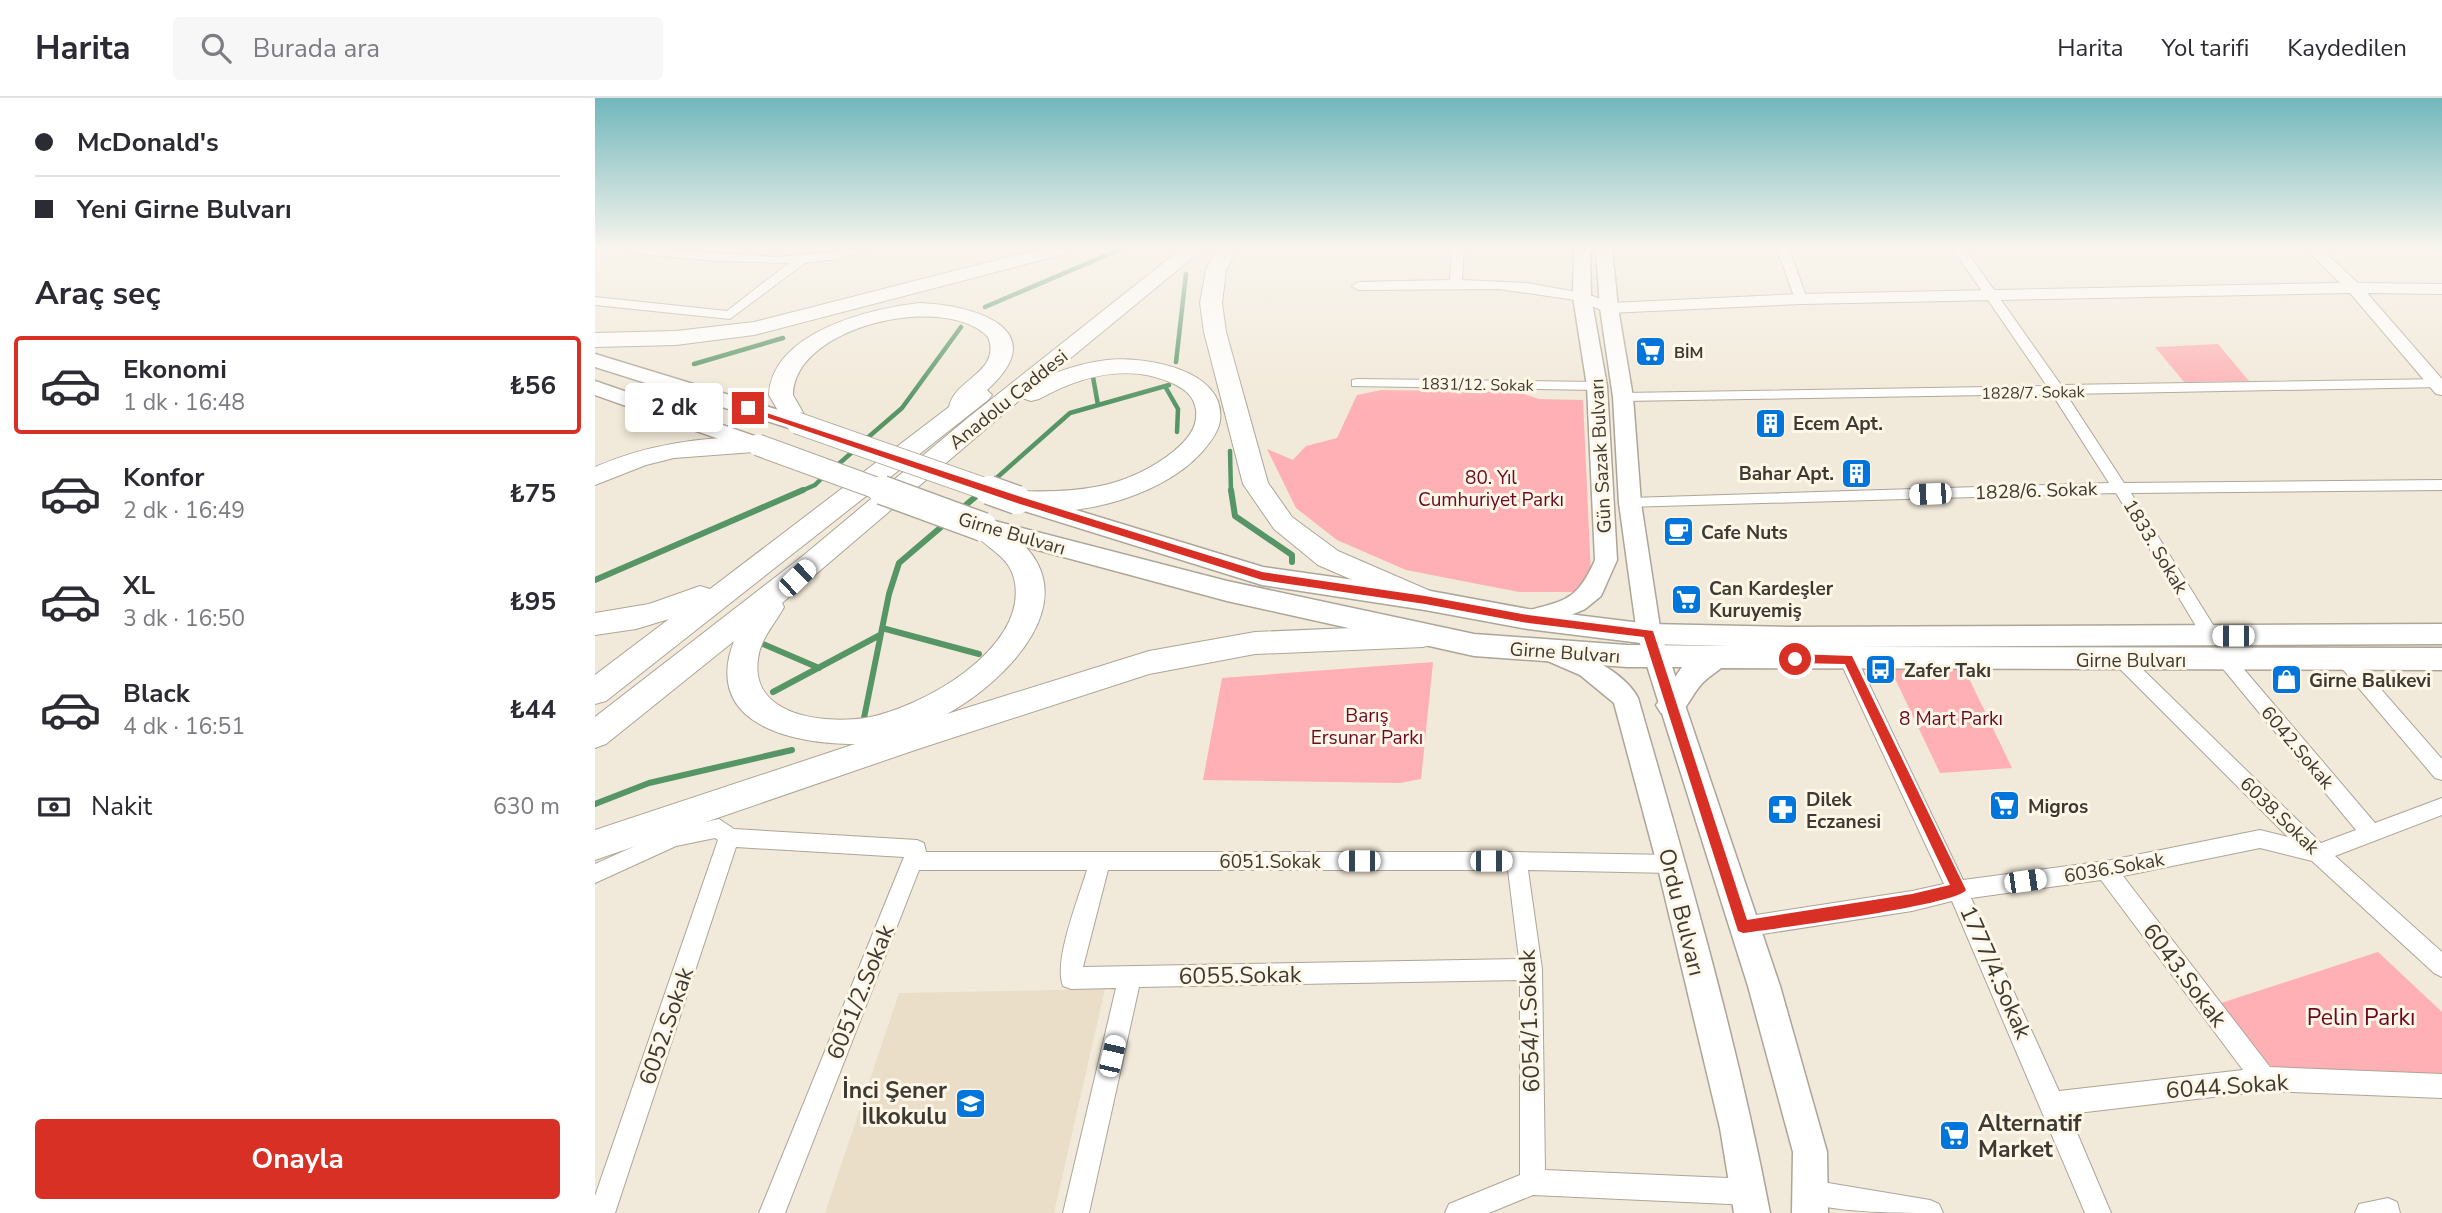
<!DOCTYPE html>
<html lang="tr">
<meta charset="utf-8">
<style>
body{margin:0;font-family:"Nunito Sans",sans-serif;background:#f7f7f7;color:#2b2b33;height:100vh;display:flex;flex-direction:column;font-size:26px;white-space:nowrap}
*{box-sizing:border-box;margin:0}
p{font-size:23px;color:#7c7c81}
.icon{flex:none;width:38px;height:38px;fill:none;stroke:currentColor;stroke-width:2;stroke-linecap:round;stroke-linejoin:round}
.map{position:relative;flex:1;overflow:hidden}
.panel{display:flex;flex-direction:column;background:#fff;width:595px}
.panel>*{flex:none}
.hud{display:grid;align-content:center;height:154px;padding:0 35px;background:#fff}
.end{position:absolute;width:32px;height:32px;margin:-16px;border:9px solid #d93025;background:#fff;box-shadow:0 0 0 4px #fff}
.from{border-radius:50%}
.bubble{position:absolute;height:49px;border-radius:7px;background:#fff;box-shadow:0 4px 10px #0003;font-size:23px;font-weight:700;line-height:49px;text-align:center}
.car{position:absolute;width:21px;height:42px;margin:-21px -10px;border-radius:9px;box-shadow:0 0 5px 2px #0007;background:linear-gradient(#fff 24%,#345 0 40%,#fff 0 76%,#345 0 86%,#fff 0)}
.hud b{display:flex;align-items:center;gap:24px;height:66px;font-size:26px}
.hud b+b{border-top:2px solid #e1e1e2}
.hud i{width:18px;height:18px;background:#2b2b33}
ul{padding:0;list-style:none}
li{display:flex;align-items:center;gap:21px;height:98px;margin:0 14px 10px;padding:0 21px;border:4px solid transparent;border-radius:7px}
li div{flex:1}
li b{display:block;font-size:26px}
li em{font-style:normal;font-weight:700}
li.on{border-color:#d93025}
li>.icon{width:63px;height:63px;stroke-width:1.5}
h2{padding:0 35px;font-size:32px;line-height:84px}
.pay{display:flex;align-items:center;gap:18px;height:77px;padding:0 35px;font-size:26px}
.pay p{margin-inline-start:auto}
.action{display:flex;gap:14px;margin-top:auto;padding:14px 35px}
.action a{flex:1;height:80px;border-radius:7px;background:#d93025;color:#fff;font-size:28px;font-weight:700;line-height:80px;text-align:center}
header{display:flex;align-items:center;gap:42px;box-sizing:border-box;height:98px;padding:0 35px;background:#fff;border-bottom:2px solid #e1e1e2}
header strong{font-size:33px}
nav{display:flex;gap:38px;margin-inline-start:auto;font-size:24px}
.search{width:490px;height:63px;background:#f7f7f7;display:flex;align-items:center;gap:18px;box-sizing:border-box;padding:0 24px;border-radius:7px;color:#7c7c81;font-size:26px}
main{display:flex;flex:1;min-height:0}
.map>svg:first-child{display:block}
.built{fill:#eadec8}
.green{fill:#feb0b4}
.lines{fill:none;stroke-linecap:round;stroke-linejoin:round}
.stream-far1{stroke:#559566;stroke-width:4.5}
.stream{stroke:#559566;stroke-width:6}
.minor-casing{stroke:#ada597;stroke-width:2}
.tertiary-casing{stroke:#ada597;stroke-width:2}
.secondary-casing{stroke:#ada597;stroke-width:3}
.primary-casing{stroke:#ada597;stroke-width:3}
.trunk-casing{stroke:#ada597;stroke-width:2}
.minor{fill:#fff;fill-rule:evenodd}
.tertiary{fill:#fff;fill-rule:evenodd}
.secondary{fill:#fff;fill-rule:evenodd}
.primary{fill:#fff;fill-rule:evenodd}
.trunk{fill:#fff;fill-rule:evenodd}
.primary-bridge-far1-casing{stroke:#ada597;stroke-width:23;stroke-linecap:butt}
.primary-bridge-casing{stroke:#ada597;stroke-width:31;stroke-linecap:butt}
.primary-bridge-far1{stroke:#fff;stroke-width:21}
.primary-bridge{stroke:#fff;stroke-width:28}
.route{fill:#d93025}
.labels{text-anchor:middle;stroke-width:6;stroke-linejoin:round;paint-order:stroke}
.far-poi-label{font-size:16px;font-weight:bold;fill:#3d3a34;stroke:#fef6e6;text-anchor:start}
.far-street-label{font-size:16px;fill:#3d3a34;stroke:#fef6e6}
.street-label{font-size:19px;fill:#3d3a34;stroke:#fef6e6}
.poi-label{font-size:19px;font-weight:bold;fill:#3d3a34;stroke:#fef6e6;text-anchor:start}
.park-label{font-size:19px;fill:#6a0921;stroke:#fef6e6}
.near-street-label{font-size:23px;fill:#3d3a34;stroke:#fef6e6}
.near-park-label{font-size:23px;fill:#6a0921;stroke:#fef6e6}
.near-poi-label{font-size:23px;font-weight:bold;fill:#3d3a34;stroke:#fef6e6;text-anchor:end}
</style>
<header>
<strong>Harita</strong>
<div class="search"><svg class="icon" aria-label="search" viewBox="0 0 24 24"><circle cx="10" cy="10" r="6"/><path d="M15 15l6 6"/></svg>Burada ara</div>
<nav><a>Harita</a><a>Yol tarifi</a><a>Kaydedilen</a></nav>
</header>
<main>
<section class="panel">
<div class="hud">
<b><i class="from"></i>McDonald's</b>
<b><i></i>Yeni Girne Bulvarı</b>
</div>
<h2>Araç seç</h2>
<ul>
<li class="on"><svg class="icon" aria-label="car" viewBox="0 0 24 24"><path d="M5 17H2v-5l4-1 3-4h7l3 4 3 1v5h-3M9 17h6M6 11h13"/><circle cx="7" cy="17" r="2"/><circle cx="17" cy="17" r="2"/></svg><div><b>Ekonomi</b><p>1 dk · 16:48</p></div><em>₺56</em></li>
<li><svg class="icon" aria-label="car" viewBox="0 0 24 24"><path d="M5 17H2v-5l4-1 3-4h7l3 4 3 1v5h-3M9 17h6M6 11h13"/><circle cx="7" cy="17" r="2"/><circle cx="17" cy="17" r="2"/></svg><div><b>Konfor</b><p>2 dk · 16:49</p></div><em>₺75</em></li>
<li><svg class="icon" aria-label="car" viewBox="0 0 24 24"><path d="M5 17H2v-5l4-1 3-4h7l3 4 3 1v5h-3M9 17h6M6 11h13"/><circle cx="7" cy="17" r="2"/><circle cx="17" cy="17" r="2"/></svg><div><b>XL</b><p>3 dk · 16:50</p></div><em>₺95</em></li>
<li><svg class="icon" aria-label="car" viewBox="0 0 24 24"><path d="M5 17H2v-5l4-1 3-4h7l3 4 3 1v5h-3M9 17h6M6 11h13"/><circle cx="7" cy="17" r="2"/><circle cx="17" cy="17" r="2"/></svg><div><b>Black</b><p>4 dk · 16:51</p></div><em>₺44</em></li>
</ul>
<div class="pay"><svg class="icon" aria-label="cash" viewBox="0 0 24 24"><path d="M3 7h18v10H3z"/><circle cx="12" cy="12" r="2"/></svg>Nakit<p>630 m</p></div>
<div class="action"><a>Onayla</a></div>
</section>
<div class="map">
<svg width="1847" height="1115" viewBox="0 0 1847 1115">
<rect width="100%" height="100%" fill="#f1e9d9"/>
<!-- built -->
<path class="built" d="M510 891 459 1115H230L304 895Z"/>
<!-- green -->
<path class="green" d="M1623 246 1654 283 1589 284 1560 249Z
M786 292 923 294 944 301 988 302 996 477 980 494H924L811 472 742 442 701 410 672 351 698 362 711 348 742 340 762 297Z
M838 564 826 681 805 685 608 682 627 580Z
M1295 570H1369L1417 670 1345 675Z
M1783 854 1847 914V980L1668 970 1626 905Z"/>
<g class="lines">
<!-- stream-far1 -->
<path class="stream-far1" d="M390 209 526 151
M581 264 591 176
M99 266 188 240
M498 279 503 307
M571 290 583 311 582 334
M270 342 307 310 366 229
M635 353 636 394
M239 370 262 350
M397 384 475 315 574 287
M204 394 220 387 230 377"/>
<!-- stream -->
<path class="stream" d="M636 392 640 418 697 457V464
M365 412 386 394
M0 482 208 392
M287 530 384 556
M168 546 224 570
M178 594 285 537
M269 620 294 496 304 465 352 424
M0 706 54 685 197 652"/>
<defs>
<path id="minor" d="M29 151H64L182 159 274 151 241 161 210 165 135 221 0 207V199L132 213 194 165 122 163 35 155Z
M857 151H869L867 182 932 185 987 195 993 199 987 203 904 191 763 192 757 188 763 184 855 182Z
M1182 151H1194L1212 201 1210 204H1202L1200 201Z
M1358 151H1370L1466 287 1847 281V289L1471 296 1529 385 1847 382V392L1536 395 1625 538 1622 543H1610L1521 395 1030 409 1027 405 1030 401 1035 400 1514 385 1457 296 1028 303 1021 299 1028 295 1452 288Z
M762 281 1002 284 1009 288 1002 292 757 288V282Z
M1253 554 1259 556 1262 561 1368 782 1511 763 1665 732 1693 739 1521 567 1518 562 1521 557H1533L1726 745 1761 732 1624 566 1621 561 1624 556H1636L1780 725 1847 700V717L1740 758 1847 854V879L1839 875 1717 763 1665 750 1528 778 1675 969 1847 976V1000L1669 993 1474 1016 1516 1115H1490L1357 803 1317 813 1148 839 1140 836 1137 829 1140 822 1148 819 1317 793 1349 786 1244 561 1247 556ZM1506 782 1648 972 1464 993 1376 800Z
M1751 556 1757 558 1847 661V682L1840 680 1745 568 1742 563 1745 558Z
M124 721 139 731 322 742 329 745 331 754H922L1076 757 1083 760 1086 766 1083 772 1076 775 933 772 947 871 950 1072 1156 1081 1165 1085 1169 1094 1165 1103 1156 1107 938 1097 894 1115H850L854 1106 925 1077V882L544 889 494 1115H468L521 890 476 891 468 888C458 863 484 799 492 772H324L190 1115H164L309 759 141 749 20 1115H0V1098L123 742 120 740 81 748 0 785V766L78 731ZM513 772H913L924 861 488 869Z
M1215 1082 1335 1102 1344 1106 1348 1115C1302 1115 1249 1115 1206 1104L1202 1095 1206 1086Z
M1793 1100 1802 1104 1805 1115H1760L1764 1106Z"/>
<path id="tertiary" d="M1711 151H1726L1763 185 1847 186V196L1772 195 1847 281V297L1841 296 1755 195 1206 206 1014 215 981 202 979 199 987 194 1016 205 1206 196 1745 185Z"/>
<path id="secondary" d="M979 151H995L996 199 1012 288 1022 462 1006 498 990 511 960 524 933 530 925 527 921 521 925 515C967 502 980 507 1000 462L992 288 978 199Z
M1001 151H1017L1023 210 1038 299 1046 405 1066 536 1185 888 1232 1054 1233 1115H1197L1198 1054 1153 888 1042 536 1024 405 1018 299 1005 210Z
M957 545C985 553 1029 573 1043 600 1092 770 1142 941 1175 1115H1139L1125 1030 1062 766 1019 605 985 577 948 561 945 554 948 547Z"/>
<path id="primary" d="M0 256 210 320 213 325 210 330H194L0 269Z
M0 283 171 342 175 347 171 352 163 354 155 352 0 297Z
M422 394 668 469 830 492 933 511 1054 526 1195 529 1847 526V546L1262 549 1847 550V572L1126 570C1119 576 1110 581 1104 589 1092 604 1089 623 1066 615L1061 607 1087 569H1032L879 558 632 503 379 435 375 429 379 423 388 420 632 483 879 536 1032 547 1134 548 1054 546 933 531 830 512 667 487 413 408 410 402 413 396Z"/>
<path id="trunk" d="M445 151H477L474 155 159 237 81 247 0 249V235L81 233 159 224Z
M586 151H608L455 277C473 270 493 264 512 262 548 258 632 271 625 323 623 335 614 346 606 355 565 400 472 425 413 408L409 402 413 396 422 393C481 395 532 391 579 353 592 342 603 330 601 312 599 298 590 291 577 285 533 265 485 278 444 301L436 303 427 300 187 505 189 509C180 526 165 541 163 561 155 618 228 626 270 620 325 611 431 552 420 485 416 456 388 451 375 429L379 423C395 418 404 427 416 436 498 497 412 583 352 616L554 553 660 534 828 527 838 530 843 538 838 546 828 549 660 556 554 576 323 651 0 762V732L260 646C198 646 107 627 139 543L11 646 0 650V619L209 457 374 319Z
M622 151H642L631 172 627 205 631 234 673 385 697 419 743 453 840 495 844 502 840 509 830 512 820 509 723 467 679 431 648 386 609 234 605 205 611 172Z
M325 205C379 207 460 231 392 292L397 297 393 302 11 603 0 606V577L74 521 41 531 0 537V515L54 506 105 488 115 491 354 309C359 281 407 274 393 239 350 194 199 228 198 297L214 325 211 330 202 332 193 330 174 297C177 234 276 210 325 205Z
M163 339 172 341 175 347 172 353 79 360 51 367 0 387V369C53 346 105 339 163 339Z"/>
</defs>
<!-- minor casing -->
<use href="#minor" class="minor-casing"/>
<!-- tertiary casing -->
<use href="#tertiary" class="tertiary-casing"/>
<!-- secondary casing -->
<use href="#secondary" class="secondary-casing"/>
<!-- primary casing -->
<use href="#primary" class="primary-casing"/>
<!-- trunk casing -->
<use href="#trunk" class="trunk-casing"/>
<!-- minor -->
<use href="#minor" class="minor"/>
<!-- tertiary -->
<use href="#tertiary" class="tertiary"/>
<!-- secondary -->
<use href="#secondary" class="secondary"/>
<!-- primary -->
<use href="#primary" class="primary"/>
<!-- trunk -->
<use href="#trunk" class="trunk"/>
<defs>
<path id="primary-bridge-far1" d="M202 325 399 394
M163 347 292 394"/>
<path id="primary-bridge" d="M287 392 388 429
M394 392 422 402"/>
</defs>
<!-- primary-bridge-far1 casing -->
<use href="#primary-bridge-far1" class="primary-bridge-far1-casing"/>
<!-- primary-bridge casing -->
<use href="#primary-bridge" class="primary-bridge-casing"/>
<!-- primary-bridge-far1 -->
<use href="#primary-bridge-far1" class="primary-bridge-far1"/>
<!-- primary-bridge -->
<use href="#primary-bridge" class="primary-bridge"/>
</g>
<!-- sky -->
<linearGradient id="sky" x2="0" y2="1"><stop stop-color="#71b7bc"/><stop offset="0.49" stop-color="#f9f5ee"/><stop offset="1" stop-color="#f9f5ee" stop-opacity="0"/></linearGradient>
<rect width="1847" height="307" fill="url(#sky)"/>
<!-- route -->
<path class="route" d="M150 308 426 399 667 474 830 498 933 517 1058 533 1152 822 1317 796 1355 787 1250 566 1200 565 1194 561 1200 556 1257 558 1371 792C1362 807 1177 831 1148 835L1143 833 1049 539 933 525 830 506 667 482 419 404 150 312Z"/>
<!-- icons -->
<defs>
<symbol id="supermarket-square" viewBox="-11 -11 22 22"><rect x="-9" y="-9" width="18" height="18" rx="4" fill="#0076dd" stroke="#fef6e6"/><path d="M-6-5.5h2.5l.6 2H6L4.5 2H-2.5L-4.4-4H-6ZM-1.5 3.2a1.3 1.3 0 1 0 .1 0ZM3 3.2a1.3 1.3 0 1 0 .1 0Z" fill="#fff"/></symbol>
<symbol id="building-square" viewBox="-11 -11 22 22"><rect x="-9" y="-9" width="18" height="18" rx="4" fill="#0076dd" stroke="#fef6e6"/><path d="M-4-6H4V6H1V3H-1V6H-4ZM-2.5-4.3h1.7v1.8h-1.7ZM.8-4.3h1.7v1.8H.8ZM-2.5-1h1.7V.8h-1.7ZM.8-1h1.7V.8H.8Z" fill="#fff"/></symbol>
<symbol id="cafe-square" viewBox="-11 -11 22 22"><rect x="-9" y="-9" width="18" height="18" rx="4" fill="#0076dd" stroke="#fef6e6"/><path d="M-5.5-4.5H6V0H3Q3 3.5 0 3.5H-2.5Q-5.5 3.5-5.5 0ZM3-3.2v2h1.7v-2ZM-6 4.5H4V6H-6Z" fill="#fff"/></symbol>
<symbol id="bus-square" viewBox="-11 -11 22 22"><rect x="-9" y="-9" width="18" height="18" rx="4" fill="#0076dd" stroke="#fef6e6"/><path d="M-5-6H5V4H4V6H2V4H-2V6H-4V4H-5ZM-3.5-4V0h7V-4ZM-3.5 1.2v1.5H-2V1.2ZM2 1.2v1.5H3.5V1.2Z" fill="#fff"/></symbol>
<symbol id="shop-square" viewBox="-11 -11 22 22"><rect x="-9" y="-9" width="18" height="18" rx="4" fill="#0076dd" stroke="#fef6e6"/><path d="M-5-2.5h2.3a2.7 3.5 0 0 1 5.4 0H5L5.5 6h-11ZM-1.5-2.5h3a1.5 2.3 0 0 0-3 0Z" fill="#fff"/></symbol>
<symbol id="pharmacy-square" viewBox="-11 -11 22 22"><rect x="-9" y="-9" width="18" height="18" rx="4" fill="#0076dd" stroke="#fef6e6"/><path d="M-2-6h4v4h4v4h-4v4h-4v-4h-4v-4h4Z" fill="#fff"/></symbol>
<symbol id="school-square" viewBox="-11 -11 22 22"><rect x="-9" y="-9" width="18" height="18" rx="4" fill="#0076dd" stroke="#fef6e6"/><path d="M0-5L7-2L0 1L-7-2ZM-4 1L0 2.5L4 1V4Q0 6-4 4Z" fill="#fff"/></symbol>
</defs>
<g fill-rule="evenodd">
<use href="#supermarket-square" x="1038" y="236" width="35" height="35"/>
<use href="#building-square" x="1158" y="308" width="35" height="35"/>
<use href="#building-square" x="1244" y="358" width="35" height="35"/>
<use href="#cafe-square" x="1066" y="416" width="35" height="35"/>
<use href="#supermarket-square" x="1074" y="484" width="35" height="35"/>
<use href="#bus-square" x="1268" y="554" width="35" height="35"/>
<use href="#shop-square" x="1674" y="564" width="35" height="35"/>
<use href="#supermarket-square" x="1392" y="690" width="35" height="35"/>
<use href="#pharmacy-square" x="1170" y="694" width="35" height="35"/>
<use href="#school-square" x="358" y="988" width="35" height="35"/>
<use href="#supermarket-square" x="1342" y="1020" width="35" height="35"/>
</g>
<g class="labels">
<!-- far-poi labels -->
<g class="far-poi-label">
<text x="1079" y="260">BİM</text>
</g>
<!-- far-street labels -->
<g class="far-street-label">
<text transform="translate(882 286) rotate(1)" y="6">1831/12. Sokak</text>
<text transform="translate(1438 294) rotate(-1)" y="6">1828/7. Sokak</text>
</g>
<!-- street labels -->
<g class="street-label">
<text transform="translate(413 301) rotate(-39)" y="7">Anadolu Caddesi</text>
<text transform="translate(1005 358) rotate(-93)" y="7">Gün Sazak Bulvarı</text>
<text transform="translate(1441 392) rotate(-2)" y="7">1828/6. Sokak</text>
<text transform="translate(417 435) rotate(16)" y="7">Girne Bulvarı</text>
<text transform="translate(1561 448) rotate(59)" y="7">1833. Sokak</text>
<text transform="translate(970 554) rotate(4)" y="7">Girne Bulvarı</text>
<text x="1536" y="569">Girne Bulvarı</text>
<text transform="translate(1703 649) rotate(50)" y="7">6042.Sokak</text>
<text transform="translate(1685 717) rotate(44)" y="7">6038.Sokak</text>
<text x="675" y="770">6051.Sokak</text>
<text transform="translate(1519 769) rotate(-10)" y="7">6036.Sokak</text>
</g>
<!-- poi labels -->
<g class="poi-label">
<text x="1198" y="332">Ecem Apt.</text>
<text x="1239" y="382" text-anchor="end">Bahar Apt.</text>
<text x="1106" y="441">Cafe Nuts</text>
<text x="1114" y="497">Can Kardeşler<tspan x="1114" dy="22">Kuruyemiş</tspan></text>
<text x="1309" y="579">Zafer Takı</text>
<text x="1714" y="589">Girne Balıkevi</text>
<text x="1211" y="708">Dilek<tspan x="1211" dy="22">Eczanesi</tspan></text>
<text x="1433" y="715">Migros</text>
</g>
<!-- park labels -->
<g class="park-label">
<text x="896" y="386">80. Yıl<tspan x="896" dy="22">Cumhuriyet Parkı</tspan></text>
<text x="772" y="624">Barış<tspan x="772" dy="22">Ersunar Parkı</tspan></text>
<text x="1356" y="627">8 Mart Parkı</text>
</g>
<!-- near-street labels -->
<g class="near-street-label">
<text transform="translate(1087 814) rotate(76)" y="8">Ordu Bulvarı</text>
<text transform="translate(1401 874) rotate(66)" y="8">1777/4.Sokak</text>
<text transform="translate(645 877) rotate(-1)" y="8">6055.Sokak</text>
<text transform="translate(1590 877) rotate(53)" y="8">6043.Sokak</text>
<text transform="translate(265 894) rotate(-68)" y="8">6051/2.Sokak</text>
<text transform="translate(934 923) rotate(-92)" y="8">6054/1.Sokak</text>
<text transform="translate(71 928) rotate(-71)" y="8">6052.Sokak</text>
<text transform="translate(1632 988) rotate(-4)" y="8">6044.Sokak</text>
</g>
<!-- near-park labels -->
<g class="near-park-label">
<text x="1766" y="927">Pelin Parkı</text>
</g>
<!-- near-poi labels -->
<g class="near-poi-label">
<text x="352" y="1000">İnci Şener<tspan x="352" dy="26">İlkokulu</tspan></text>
<text x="1383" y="1033" text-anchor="start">Alternatif<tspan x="1383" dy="26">Market</tspan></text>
</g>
</g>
</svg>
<i class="end from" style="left:1200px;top:561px"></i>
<i class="end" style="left:153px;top:310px"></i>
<div class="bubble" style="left:30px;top:285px;width:98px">2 dk</div>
<i class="car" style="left:1335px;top:396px;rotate:268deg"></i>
<i class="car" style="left:202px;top:480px;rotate:46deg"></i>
<i class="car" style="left:1638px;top:538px;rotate:270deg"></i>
<i class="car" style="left:764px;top:763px;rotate:270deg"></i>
<i class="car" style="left:896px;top:763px;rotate:90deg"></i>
<i class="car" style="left:1430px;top:783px;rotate:82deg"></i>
<i class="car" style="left:517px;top:958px;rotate:13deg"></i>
</div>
</main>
